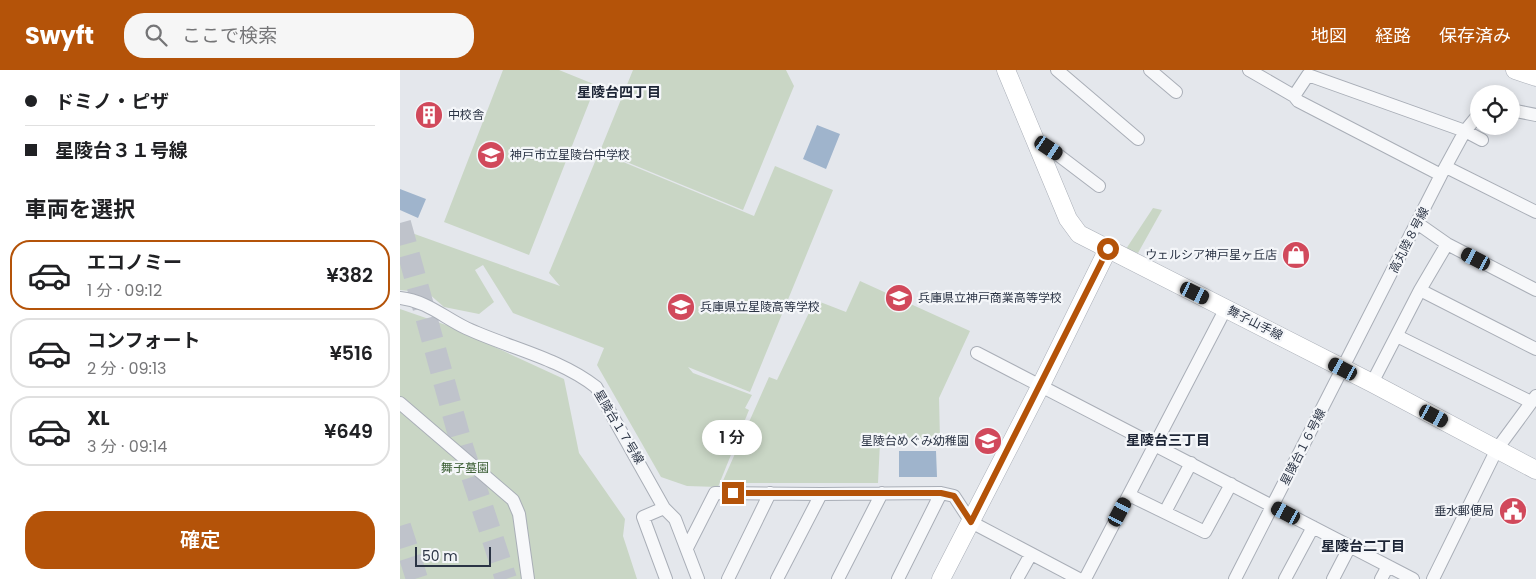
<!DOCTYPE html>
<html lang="ja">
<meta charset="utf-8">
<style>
body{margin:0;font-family:Poppins,"Noto Sans JP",sans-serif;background:#f6f6f6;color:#202124;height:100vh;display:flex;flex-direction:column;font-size:19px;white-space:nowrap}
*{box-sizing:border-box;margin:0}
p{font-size:16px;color:#757577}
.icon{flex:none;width:28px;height:28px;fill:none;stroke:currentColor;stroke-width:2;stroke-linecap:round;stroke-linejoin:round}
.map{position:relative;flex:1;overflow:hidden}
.details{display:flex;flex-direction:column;background:#fff;width:400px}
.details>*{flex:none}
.guide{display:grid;align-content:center;height:110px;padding:0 25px;background:#fff}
.tools{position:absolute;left:1070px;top:15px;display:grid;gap:10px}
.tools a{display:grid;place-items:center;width:50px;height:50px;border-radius:50%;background:#fff;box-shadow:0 2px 8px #0003;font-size:25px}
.scale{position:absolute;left:15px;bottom:12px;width:76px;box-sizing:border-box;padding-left:5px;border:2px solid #2b3445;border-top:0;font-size:14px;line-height:18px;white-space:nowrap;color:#2b3445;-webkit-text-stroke:4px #f4f6f9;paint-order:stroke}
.end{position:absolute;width:22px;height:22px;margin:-11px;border:6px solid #b45309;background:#fff;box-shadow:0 0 0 2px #fff}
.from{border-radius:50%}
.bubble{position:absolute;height:35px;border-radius:18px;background:#fff;box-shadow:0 2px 8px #0003;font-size:16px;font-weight:600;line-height:35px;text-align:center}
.car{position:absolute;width:15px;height:30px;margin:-15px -8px;border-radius:6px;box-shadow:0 0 4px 1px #0007;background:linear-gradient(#222 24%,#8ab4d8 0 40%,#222 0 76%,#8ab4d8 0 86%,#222 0)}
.guide b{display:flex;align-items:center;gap:18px;height:48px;font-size:19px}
.guide b+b{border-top:1px solid #e0e0e0}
.guide i{width:12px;height:12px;background:#202124}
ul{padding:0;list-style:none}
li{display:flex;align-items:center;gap:15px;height:70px;margin:0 10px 8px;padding:0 15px;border:2px solid #e0e0e0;border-radius:20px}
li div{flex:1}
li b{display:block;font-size:19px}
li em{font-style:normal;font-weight:600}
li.active{border-color:#b45309}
li>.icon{width:45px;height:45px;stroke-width:1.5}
h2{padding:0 25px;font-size:22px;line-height:60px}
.action{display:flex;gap:10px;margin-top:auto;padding:10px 25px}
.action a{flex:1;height:58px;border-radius:20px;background:#b45309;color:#fff;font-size:20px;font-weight:600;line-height:58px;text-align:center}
header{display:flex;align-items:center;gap:30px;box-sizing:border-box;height:70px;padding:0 25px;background:#b45309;color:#fff}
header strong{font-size:24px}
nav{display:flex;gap:28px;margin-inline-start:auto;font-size:18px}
.search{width:350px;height:45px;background:#f6f6f6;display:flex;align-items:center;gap:12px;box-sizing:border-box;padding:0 18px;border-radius:20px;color:#757577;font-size:19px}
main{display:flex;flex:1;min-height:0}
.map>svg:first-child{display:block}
.green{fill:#c9d6c5}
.water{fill:#9fb4cc}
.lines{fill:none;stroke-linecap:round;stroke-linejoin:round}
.highway-tunnel{stroke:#bfc3cb;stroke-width:22;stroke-dasharray:22 11;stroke-linecap:butt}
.street-casing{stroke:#a9aeb7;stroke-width:14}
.secondary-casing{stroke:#a9aeb7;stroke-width:19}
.street{stroke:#f7f8fa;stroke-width:12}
.secondary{stroke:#fff;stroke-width:18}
.route{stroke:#b45309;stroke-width:6}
.labels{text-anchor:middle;stroke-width:4.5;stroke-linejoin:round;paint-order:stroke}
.poi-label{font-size:12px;fill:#2b3445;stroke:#f4f6f9;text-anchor:start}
.street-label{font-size:12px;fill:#2b3445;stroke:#f4f6f9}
.park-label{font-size:12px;fill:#3f6138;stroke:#f4f6f9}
.neighbourhood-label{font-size:14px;font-weight:bold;fill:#1d2536;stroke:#f4f6f9}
</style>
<header>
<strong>Swyft</strong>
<div class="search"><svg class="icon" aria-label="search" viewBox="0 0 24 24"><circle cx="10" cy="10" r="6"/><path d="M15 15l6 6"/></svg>ここで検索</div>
<nav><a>地図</a><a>経路</a><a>保存済み</a></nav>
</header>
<main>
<section class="details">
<div class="guide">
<b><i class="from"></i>ドミノ・ピザ</b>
<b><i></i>星陵台３１号線</b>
</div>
<h2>車両を選択</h2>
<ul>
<li class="active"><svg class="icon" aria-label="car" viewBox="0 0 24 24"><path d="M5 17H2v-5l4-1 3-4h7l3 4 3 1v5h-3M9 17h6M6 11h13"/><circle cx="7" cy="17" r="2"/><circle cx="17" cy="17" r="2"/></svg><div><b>エコノミー</b><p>1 分 · 09:12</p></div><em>¥382</em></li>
<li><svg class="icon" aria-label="car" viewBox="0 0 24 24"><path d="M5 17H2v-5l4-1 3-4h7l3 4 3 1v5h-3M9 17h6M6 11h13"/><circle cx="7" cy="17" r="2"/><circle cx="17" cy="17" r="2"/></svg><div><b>コンフォート</b><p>2 分 · 09:13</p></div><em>¥516</em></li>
<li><svg class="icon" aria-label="car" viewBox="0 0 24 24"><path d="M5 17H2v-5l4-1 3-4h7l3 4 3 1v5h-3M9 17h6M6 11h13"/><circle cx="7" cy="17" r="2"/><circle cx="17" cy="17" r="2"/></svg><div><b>XL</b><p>3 分 · 09:14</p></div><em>¥649</em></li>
</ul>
<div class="action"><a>確定</a></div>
</section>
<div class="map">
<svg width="1136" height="509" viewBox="0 0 1136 509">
<rect width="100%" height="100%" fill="#e4e7ec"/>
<!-- green -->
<path class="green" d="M103 0H159L196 15 129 185 44 152Z
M233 0H386L394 16 343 140 200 81Z
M199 82 354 146 375 96 433 120 350 322 288 297 293 303 352 325 345 338 349 340 318 417 287 416 261 407 197 295 204 278 113 243 83 195 75 200 94 232 79 244 44 237 28 223 0 220V164L9 162 160 216 149 203Z
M753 138 762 140 738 183 726 179Z
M460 211 570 261 539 328 540 370 480 372 478 413H322L369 307 377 310 415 230 446 242Z
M0 239 49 256 164 309 179 383 225 449 223 466 237 509H0Z"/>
<!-- water -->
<path class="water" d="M417 55 440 64 426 99 403 89Z
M0 119 26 129 18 148 0 140Z
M499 381H536L537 407H499Z"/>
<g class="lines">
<!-- highway-tunnel -->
<path class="highway-tunnel" d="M0 153 62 376 106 509
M0 456 17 509"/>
<defs>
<path id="street" d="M657 0 738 69
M750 0 776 22
M849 0 894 26 898 31 1041 105
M894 26 908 5 1065 61 1082 70
M1111 40 1136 45
M639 78H649L699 116
M1046 97 1136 142
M1017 153 1047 174 1136 220
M1020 220 1136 279
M0 228C27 231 43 247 66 258 109 278 159 288 196 317L264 438 275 449 298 509
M997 266 1131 332
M577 283 1013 509
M972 313 1020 220 1047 174
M0 333 113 430 119 444 128 509
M729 425 805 462 831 414
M264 438 243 447 266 509
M765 442 791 393
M287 478 315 423 421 424
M328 509 370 423
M377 509 421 424 541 423 554 426 571 452 679 509
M438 509 482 423
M498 509 541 423
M617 509 631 484
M685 509 826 238
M835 509 1041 105 1065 61 1079 44
M885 509 913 457
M933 509 950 476
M981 509 988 496
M1033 509 1097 379 1136 326"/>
<path id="secondary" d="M606 0 668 149 679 164 972 313 1136 400
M1115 0 1136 7
M541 509 641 315 708 179"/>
</defs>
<!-- street casing -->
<use href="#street" class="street-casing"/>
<!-- secondary casing -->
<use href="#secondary" class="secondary-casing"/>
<!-- street -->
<use href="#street" class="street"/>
<!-- secondary -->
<use href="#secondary" class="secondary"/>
</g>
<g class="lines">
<!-- route -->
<path class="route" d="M333 423H541L554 426 571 452 708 179"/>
</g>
<!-- icons -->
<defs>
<symbol id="building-disc" viewBox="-11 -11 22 22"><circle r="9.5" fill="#d1495b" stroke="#f4f6f9"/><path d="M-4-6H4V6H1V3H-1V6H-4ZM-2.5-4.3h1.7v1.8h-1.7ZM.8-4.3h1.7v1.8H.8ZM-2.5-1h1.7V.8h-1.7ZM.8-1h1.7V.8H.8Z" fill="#fff"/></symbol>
<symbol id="school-disc" viewBox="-11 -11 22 22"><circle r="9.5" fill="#d1495b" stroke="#f4f6f9"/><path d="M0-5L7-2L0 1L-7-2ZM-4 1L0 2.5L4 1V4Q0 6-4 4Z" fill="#fff"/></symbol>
<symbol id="shop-disc" viewBox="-11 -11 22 22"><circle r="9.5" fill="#d1495b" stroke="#f4f6f9"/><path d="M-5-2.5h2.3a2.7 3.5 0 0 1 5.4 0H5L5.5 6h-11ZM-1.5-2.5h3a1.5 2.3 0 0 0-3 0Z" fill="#fff"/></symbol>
<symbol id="civic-disc" viewBox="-11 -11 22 22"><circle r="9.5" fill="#d1495b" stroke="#f4f6f9"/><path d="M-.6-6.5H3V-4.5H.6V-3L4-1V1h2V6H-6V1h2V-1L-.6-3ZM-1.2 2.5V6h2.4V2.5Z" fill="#fff"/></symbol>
</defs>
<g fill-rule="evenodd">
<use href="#building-disc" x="13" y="29" width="32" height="32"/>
<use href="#school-disc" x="75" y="69" width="32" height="32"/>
<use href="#shop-disc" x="880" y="169" width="32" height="32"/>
<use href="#school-disc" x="483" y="212" width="32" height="32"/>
<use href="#school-disc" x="265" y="221" width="32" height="32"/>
<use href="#school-disc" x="572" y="355" width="32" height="32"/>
<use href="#civic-disc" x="1097" y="425" width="32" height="32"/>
</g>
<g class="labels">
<!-- poi labels -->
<g class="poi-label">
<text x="48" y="49">中校舎</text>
<text x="110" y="89">神戸市立星陵台中学校</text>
<text x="877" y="189" text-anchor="end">ウェルシア神戸星ヶ丘店</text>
<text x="518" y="232">兵庫県立神戸商業高等学校</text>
<text x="300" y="241">兵庫県立星陵高等学校</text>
<text x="569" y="375" text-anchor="end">星陵台めぐみ幼稚園</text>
<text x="1094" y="445" text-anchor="end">垂水郵便局</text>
</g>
<!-- street labels -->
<g class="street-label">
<text transform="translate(1009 170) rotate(-63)" y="4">高丸陸８号線</text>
<text transform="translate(855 253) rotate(27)" y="4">舞子山手線</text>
<text transform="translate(219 357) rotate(59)" y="4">星陵台１７号線</text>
<text transform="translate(903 377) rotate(-63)" y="4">星陵台１６号線</text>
</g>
<!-- park labels -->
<g class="park-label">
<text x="65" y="402">舞子墓園</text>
</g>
<!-- neighbourhood labels -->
<g class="neighbourhood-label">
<text x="219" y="27">星陵台四丁目</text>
<text x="768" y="375">星陵台三丁目</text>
<text x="963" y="481">星陵台二丁目</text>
</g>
</g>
</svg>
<div class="tools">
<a><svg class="icon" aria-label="locate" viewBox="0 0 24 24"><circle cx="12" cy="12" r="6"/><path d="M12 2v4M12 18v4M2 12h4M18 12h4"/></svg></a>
</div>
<div class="scale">50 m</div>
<i class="end from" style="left:708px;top:179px"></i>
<i class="end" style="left:333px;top:423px"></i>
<div class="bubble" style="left:302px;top:350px;width:60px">1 分</div>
<i class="car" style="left:649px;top:78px;rotate:124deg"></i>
<i class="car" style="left:1076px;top:189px;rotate:297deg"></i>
<i class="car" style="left:795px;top:223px;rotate:116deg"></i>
<i class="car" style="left:943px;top:299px;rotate:298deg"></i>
<i class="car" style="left:1034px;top:346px;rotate:118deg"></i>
<i class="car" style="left:720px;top:442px;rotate:28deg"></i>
<i class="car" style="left:886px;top:443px;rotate:298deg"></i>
</div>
</main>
